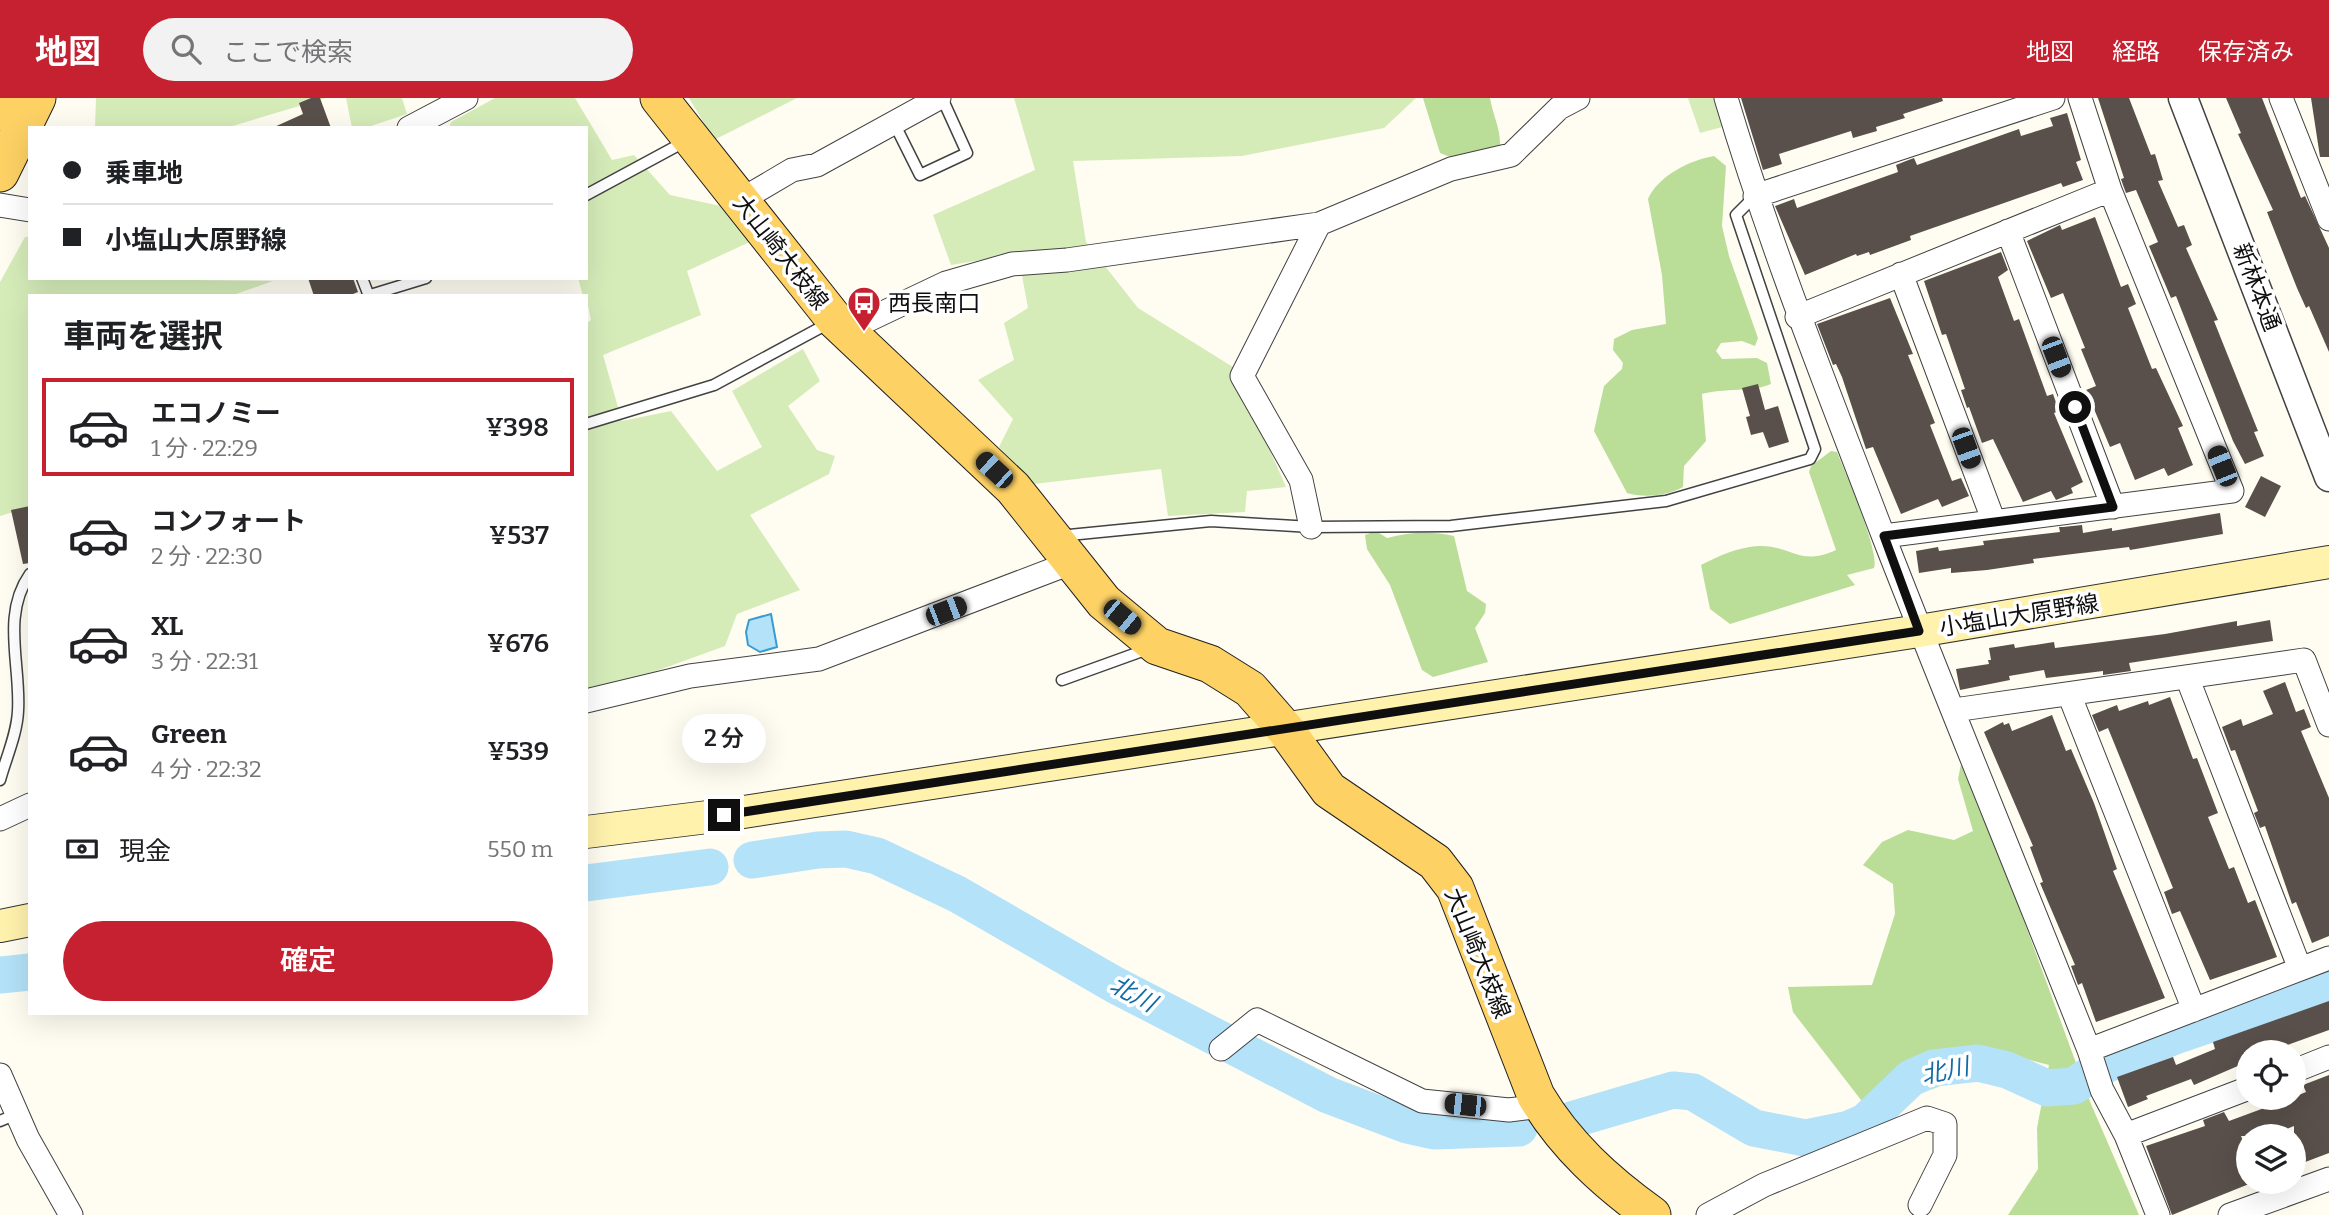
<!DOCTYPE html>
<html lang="ja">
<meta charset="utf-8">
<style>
body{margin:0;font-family:Bitter,"Noto Sans JP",serif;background:#f2f2f2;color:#202124;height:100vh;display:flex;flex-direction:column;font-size:26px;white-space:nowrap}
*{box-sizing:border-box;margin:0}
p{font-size:23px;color:#757577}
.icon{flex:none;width:38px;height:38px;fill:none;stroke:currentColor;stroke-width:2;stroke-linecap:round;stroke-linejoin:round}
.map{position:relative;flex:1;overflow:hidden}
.drawer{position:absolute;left:28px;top:196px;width:560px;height:721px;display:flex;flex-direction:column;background:#fff;border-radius:0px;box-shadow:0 7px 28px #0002}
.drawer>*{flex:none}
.guide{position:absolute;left:28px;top:28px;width:560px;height:154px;border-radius:0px;box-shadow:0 7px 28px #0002;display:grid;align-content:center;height:154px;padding:0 35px;background:#fff}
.tools{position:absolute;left:2236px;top:942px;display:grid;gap:14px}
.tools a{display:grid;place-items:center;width:70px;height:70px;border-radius:50%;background:#fff;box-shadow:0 7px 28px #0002;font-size:35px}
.end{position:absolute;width:32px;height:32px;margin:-16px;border:9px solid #0f0f0f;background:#fff;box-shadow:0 0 0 4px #fff}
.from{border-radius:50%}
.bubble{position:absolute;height:49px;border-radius:24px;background:#fff;box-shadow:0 7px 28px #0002;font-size:23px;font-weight:600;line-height:49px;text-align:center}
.car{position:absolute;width:21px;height:42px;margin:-21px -10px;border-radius:9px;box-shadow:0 0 5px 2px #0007;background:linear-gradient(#222 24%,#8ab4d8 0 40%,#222 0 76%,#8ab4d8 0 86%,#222 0)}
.guide b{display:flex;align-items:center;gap:24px;height:66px;font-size:26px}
.guide b+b{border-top:2px solid #e0e0e0}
.guide i{width:18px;height:18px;background:#202124}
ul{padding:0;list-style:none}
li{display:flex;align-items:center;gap:21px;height:98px;margin:0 14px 10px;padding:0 21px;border:4px solid transparent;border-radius:0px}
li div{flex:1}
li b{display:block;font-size:26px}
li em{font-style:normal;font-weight:600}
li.selected{border-color:#c52130}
li>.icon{width:63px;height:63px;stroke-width:1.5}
h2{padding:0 35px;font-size:32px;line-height:84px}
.pay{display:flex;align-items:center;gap:18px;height:77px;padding:0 35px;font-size:26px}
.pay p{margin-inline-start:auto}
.cta{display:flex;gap:14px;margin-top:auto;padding:14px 35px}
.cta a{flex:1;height:80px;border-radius:42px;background:#c52130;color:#fff;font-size:28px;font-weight:600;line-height:80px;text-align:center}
header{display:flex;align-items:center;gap:42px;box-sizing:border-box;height:98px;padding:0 35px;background:#c52130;color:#fff}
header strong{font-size:33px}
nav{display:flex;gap:38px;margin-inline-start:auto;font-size:24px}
.search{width:490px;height:63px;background:#f2f2f2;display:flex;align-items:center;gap:18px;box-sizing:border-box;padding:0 24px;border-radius:38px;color:#757577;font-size:26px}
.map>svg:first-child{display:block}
.green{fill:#d5ecb9}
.forest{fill:#badd98}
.water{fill:#b4e2f8;stroke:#389bd2;stroke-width:2}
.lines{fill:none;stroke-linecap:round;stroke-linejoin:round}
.river{stroke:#b4e2f8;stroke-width:37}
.building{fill:#59504b}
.service-casing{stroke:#424242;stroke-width:13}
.minor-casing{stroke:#424242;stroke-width:25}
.tertiary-casing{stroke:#424242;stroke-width:31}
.secondary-casing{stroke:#313131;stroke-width:34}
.primary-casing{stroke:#202020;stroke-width:39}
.service{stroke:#fff;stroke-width:10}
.minor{stroke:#fff;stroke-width:23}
.tertiary{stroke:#fff;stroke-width:28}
.secondary{stroke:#fff2ad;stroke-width:32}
.primary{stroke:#fdd164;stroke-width:37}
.route{stroke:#0f0f0f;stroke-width:9}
.labels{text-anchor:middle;stroke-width:7;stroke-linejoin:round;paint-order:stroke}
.street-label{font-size:23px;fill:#0f0f0f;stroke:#fff}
.poi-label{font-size:23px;fill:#0f0f0f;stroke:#fff;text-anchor:start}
.water-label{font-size:24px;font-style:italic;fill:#136ca7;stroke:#fff}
</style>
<header>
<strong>地図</strong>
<div class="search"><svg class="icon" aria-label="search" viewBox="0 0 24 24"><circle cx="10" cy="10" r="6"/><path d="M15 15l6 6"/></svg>ここで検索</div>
<nav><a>地図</a><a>経路</a><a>保存済み</a></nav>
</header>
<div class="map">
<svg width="2329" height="1117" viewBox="0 0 2329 1117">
<rect width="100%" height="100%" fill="#fffcf2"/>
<!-- green -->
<path class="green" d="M96 0H326L226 30H95Z
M346 0H402L407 16 365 30H352Z
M495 0H575L612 62 634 57 670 97 730 110 754 142 687 173 701 217 603 257 622 323 671 313 717 373 762 349 732 293 803 251 820 283 788 308 817 352 835 358 829 376 750 417 800 492 737 516 725 548 626 584 586 592V226L591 222 586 198H583L578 180H586V30H449L451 24Z
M689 0H797L714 42Z
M1014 0H1416L1384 30 1242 58 1073 63 1086 144 1138 210 1233 269 1286 389 1247 393 1245 414 1168 418 1161 371 1034 386 999 349 1013 321 978 282 1014 262 1004 225 1028 210 1018 156 951 167 933 117 1035 72Z
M1688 0H1722L1730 27 1700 35Z
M25 139H30V180L273 183 230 198H30V409L0 418V184Z"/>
<!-- forest -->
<path class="forest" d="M1423 0H1490C1493 18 1501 31 1500 49L1460 63 1440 55Z
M1714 58 1726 68 1722 128 1729 158 1758 240 1755 248 1742 243 1721 245 1716 253 1722 261 1757 260 1767 265 1771 286C1753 294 1723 290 1702 296L1706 343 1684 368 1683 389C1667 398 1644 400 1627 395L1594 333 1604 288 1622 271 1623 265 1613 252 1614 241 1632 232 1666 226 1662 177 1648 101C1658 78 1690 62 1714 58Z
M1831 353 1837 354C1845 374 1880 454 1874 470L1847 477 1855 487 1730 526 1710 511 1701 467C1718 458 1739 449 1758 448 1792 447 1799 469 1836 452L1809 374 1811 368Z
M1376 433 1387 440C1411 434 1430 433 1454 438L1467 493 1486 506 1485 515 1475 530 1488 564 1433 579 1422 572 1390 487 1367 451 1365 437Z
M1963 656 2091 1006 2139 1117H2008L2038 1071 2037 1030 2049 967 2012 957 1933 991 1861 1002 1793 914 1788 889 1872 887 1895 816 1893 786 1863 767 1882 744 1908 732 1954 742 1973 733 1958 681Z"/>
<!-- water -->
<path class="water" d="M771 516 777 549 760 554 748 547 746 534 749 522Z"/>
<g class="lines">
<!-- river -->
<path class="river" d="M752 762 818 752 846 751 877 758 957 796 1115 887 1328 997 1407 1027 1434 1033 1519 1030
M586 785 710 769
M0 877 30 874
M1571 1022 1673 992 1693 994 1754 1030 1805 1040 1849 1031 1865 1024 1911 980 1934 970 1978 965 2007 972 2047 990 2074 988 2103 968 2175 938 2329 885"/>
</g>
<!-- building -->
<path class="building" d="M311 0H320L331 30H272L303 16 299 5Z
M1741 0H1942L1943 3 1903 16 1905 20 1876 29 1877 33 1853 40 1851 33 1779 56 1782 66 1763 72Z
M2098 0H2129L2151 57 2155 56 2163 82 2158 83 2178 129 2184 127 2192 147 2186 150 2218 222 2214 223 2258 333 2254 334 2264 358 2245 366 2233 343 2176 198 2171 200 2149 148 2158 144 2136 92 2126 95 2123 87 2121 81 2124 80Z
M2226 0H2262L2301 100 2305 98 2329 150V254L2309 208 2306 210 2297 190 2267 114 2273 112 2238 36 2241 35Z
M2311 0H2329V59H2320Z
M2067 15 2081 62 2076 64 2083 82 2063 89 2061 85 1910 138 1911 142 1870 157 1869 154 1857 158 1856 156 1805 177 1775 108 1794 101 1797 110 1898 74 1896 67 1906 63 1914 60 1917 67 2019 31 2021 38 2053 28 2050 20Z
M2095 119 2121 189 2128 186 2136 206 2128 210 2152 271 2156 270 2183 328 2178 330 2193 367 2168 378 2164 370 2135 382 2120 345 2110 349 2086 292 2096 288 2081 251 2085 250 2063 195 2051 200 2027 143 2060 127 2062 132Z
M2001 154 2008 172 1998 179 2014 223 2019 221 2047 298 2053 296 2059 313 2054 315 2083 384 2071 390 2073 395 2056 402 2051 393 2023 404 1993 341 1982 345 1969 309 1967 310 1961 292 1965 291 1946 236 1942 237 1924 183Z
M308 180H353L358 194 348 198H314Z
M1890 200 1913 256 1908 257 1935 325 1930 327 1952 383 1961 380 1969 398 1942 409 1938 401 1901 416 1873 349 1866 351 1842 279 1836 266 1833 267 1817 226Z
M1758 286 1765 312 1778 308 1789 344 1769 350 1763 334 1751 337 1746 319 1750 318 1742 290Z
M2261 378 2281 388 2265 419 2245 409Z
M30 408V465L23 466 11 412Z
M2220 415 2223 436 2130 452 2129 449 2033 461 2034 465 1987 472 1951 475V470L1919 475 1916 453 1938 449 1939 453 1984 447 1983 443 2060 434 2059 429H2063L2082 427 2083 435 2112 430V433Z
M2270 522 2273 543 2129 565 2131 573 2103 577V573L2046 580 2044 572 2009 578 2010 582 1960 592 1956 571 1989 566 1988 562H1991L1989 550 2014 546 2015 550 2054 544 2055 550 2165 536 2237 523V528Z
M2285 584 2296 614 2304 611 2311 629 2301 633 2329 700V838L2312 845 2296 804 2292 806 2265 728 2260 730 2254 715 2258 713 2235 652 2231 653 2222 629 2241 621 2243 628 2273 616 2263 593Z
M2170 599 2193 661 2197 660 2218 715 2208 719 2229 771 2234 769 2248 805 2255 802 2277 859 2210 882 2180 813 2172 816 2164 794 2173 790 2108 630 2099 634 2092 617 2117 607 2119 613 2148 603 2149 607Z
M2052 617 2066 653 2071 651 2094 705 2117 771 2113 773 2165 900 2096 924 2082 885 2078 887 2071 868 2075 867 2040 785 2043 784 2030 749 2033 748 1984 634 2003 624 2004 627 2009 625 2012 633Z
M2329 903V932L2268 954H2244L2247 964 2194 987 2191 981 2146 998 2148 1001 2128 1009 2117 979 2173 959 2176 967 2215 951 2213 944Z
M2329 977V1055L2300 1066 2294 1051V1028L2270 1038H2241L2249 1058V1086L2172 1117 2146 1048 2205 1028 2203 1022 2224 1014 2229 1023 2294 999 2306 994 2303 987Z"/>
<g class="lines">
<defs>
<path id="service" d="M893 23 920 77 967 55 942 0
M586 97 686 43
M362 180 369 198
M367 198 426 180
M586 326 714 287 829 225
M1059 438 1211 423 1311 429 1451 428 1666 403 1810 361 1815 351 1736 117 1755 98
M1062 582 1148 551
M0 682C6 660 17 636 18 613 21 567 1 517 30 476
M0 1023 17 1016"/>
<path id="minor" d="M1726 0C1771 151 1827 290 1883 437 1950 609 2021 780 2089 952L2102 992 2126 1037 2158 1117
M2281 0 2329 121
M409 30 466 0
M1755 98 2053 0
M741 102 792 72 817 67 939 0
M0 107 30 112
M2008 133 2113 409
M1901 176 1994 424
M1797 219 2110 92
M845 233 946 185 1012 166 1067 162 1319 126 1451 71 1511 57 1559 10 1578 0
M1311 429 1301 382 1242 278 1319 126
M1884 438 2232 393 2110 92 2080 0
M2187 579 2300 871
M2069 596 2194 912
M586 603 690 578 819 561 1073 464
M1954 612 2304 562 2329 627
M0 721 30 707
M1221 951 1257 922 1422 1003 1509 1012 1542 1008
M2089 952 2329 860
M2294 973 2329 959
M0 977 28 1041 71 1117
M2126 1037 2249 990
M1708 1117 1764 1087 1927 1020 1945 1026V1057L1920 1107
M2230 1117 2329 1081"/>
<path id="tertiary" d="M2183 0 2329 379"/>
<path id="secondary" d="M586 734 724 717 1919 533 2329 464
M0 828 30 822"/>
<path id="primary" d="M659 0 835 222 1013 390 1104 504 1157 548 1210 566 1250 591 1285 631 1329 692 1435 764 1455 790 1536 998C1565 1047 1606 1084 1652 1117
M0 14 6 0
M0 75 37 0"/>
</defs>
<!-- service casing -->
<use href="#service" class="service-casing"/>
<!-- minor casing -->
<use href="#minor" class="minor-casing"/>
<!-- tertiary casing -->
<use href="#tertiary" class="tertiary-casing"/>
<!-- secondary casing -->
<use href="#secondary" class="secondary-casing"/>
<!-- primary casing -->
<use href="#primary" class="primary-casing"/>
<!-- service -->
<use href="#service" class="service"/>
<!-- minor -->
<use href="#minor" class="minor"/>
<!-- tertiary -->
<use href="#tertiary" class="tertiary"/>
<!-- secondary -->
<use href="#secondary" class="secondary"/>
<!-- primary -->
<use href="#primary" class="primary"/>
</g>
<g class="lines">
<!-- route -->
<path class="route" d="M724 717 1919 533 1884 438 2113 409 2075 309"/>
</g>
<!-- icons -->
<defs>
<symbol id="bus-pin" viewBox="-11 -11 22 30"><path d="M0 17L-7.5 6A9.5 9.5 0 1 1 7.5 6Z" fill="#c52130" stroke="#fff"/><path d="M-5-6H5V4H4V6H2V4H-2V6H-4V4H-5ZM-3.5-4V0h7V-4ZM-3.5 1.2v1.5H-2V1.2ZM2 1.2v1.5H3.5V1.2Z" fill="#fff"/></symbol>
</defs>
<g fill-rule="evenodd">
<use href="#bus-pin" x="845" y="186" width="38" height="52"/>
</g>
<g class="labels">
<!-- street labels -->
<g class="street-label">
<text transform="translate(781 154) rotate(52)" y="8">大山崎大枝線</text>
<text transform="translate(2257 189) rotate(69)" y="8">新林本通</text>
<text transform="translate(2019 517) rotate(-9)" y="8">小塩山大原野線</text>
<text transform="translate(1478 855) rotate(68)" y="8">大山崎大枝線</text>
</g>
<!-- poi labels -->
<g class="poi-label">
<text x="888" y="213">西長南口</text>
</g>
<!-- water labels -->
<g class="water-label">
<text transform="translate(1133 896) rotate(28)" y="8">北川</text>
<text transform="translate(1945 973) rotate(-12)" y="8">北川</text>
</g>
</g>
</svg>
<div class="tools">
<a><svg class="icon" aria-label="locate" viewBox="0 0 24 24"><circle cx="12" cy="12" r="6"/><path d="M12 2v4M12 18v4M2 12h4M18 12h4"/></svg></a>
<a><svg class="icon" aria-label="layers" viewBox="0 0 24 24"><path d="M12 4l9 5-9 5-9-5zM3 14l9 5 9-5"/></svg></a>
</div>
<i class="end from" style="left:2075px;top:309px"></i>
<i class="end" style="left:724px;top:717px"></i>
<div class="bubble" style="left:682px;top:616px;width:84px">2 分</div>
<i class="car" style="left:2056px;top:259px;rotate:159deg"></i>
<i class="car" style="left:1966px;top:350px;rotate:160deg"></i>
<i class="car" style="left:2222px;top:368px;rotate:338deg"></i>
<i class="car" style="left:994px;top:372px;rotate:313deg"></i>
<i class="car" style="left:946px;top:513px;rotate:69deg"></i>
<i class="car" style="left:1122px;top:519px;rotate:130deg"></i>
<i class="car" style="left:1465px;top:1007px;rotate:276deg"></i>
<div class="guide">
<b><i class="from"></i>乗車地</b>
<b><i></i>小塩山大原野線</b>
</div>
<section class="drawer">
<h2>車両を選択</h2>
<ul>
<li class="selected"><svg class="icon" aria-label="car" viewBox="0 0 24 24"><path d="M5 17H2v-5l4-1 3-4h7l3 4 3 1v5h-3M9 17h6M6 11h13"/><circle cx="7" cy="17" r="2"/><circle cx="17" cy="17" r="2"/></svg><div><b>エコノミー</b><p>1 分 · 22:29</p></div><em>¥398</em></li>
<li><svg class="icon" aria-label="car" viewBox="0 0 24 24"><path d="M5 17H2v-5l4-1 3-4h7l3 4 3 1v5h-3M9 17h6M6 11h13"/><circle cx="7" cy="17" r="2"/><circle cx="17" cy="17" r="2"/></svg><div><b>コンフォート</b><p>2 分 · 22:30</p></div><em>¥537</em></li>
<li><svg class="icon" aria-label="car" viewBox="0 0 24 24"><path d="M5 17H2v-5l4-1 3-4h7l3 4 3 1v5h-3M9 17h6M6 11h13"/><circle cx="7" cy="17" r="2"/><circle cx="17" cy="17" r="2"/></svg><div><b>XL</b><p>3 分 · 22:31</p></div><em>¥676</em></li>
<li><svg class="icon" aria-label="car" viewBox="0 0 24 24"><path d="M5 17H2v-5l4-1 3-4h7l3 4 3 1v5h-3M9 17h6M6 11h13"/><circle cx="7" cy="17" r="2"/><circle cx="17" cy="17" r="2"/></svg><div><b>Green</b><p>4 分 · 22:32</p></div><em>¥539</em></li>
</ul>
<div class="pay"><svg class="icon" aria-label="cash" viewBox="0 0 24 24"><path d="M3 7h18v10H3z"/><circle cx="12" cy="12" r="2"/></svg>現金<p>550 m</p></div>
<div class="cta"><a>確定</a></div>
</section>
</div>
